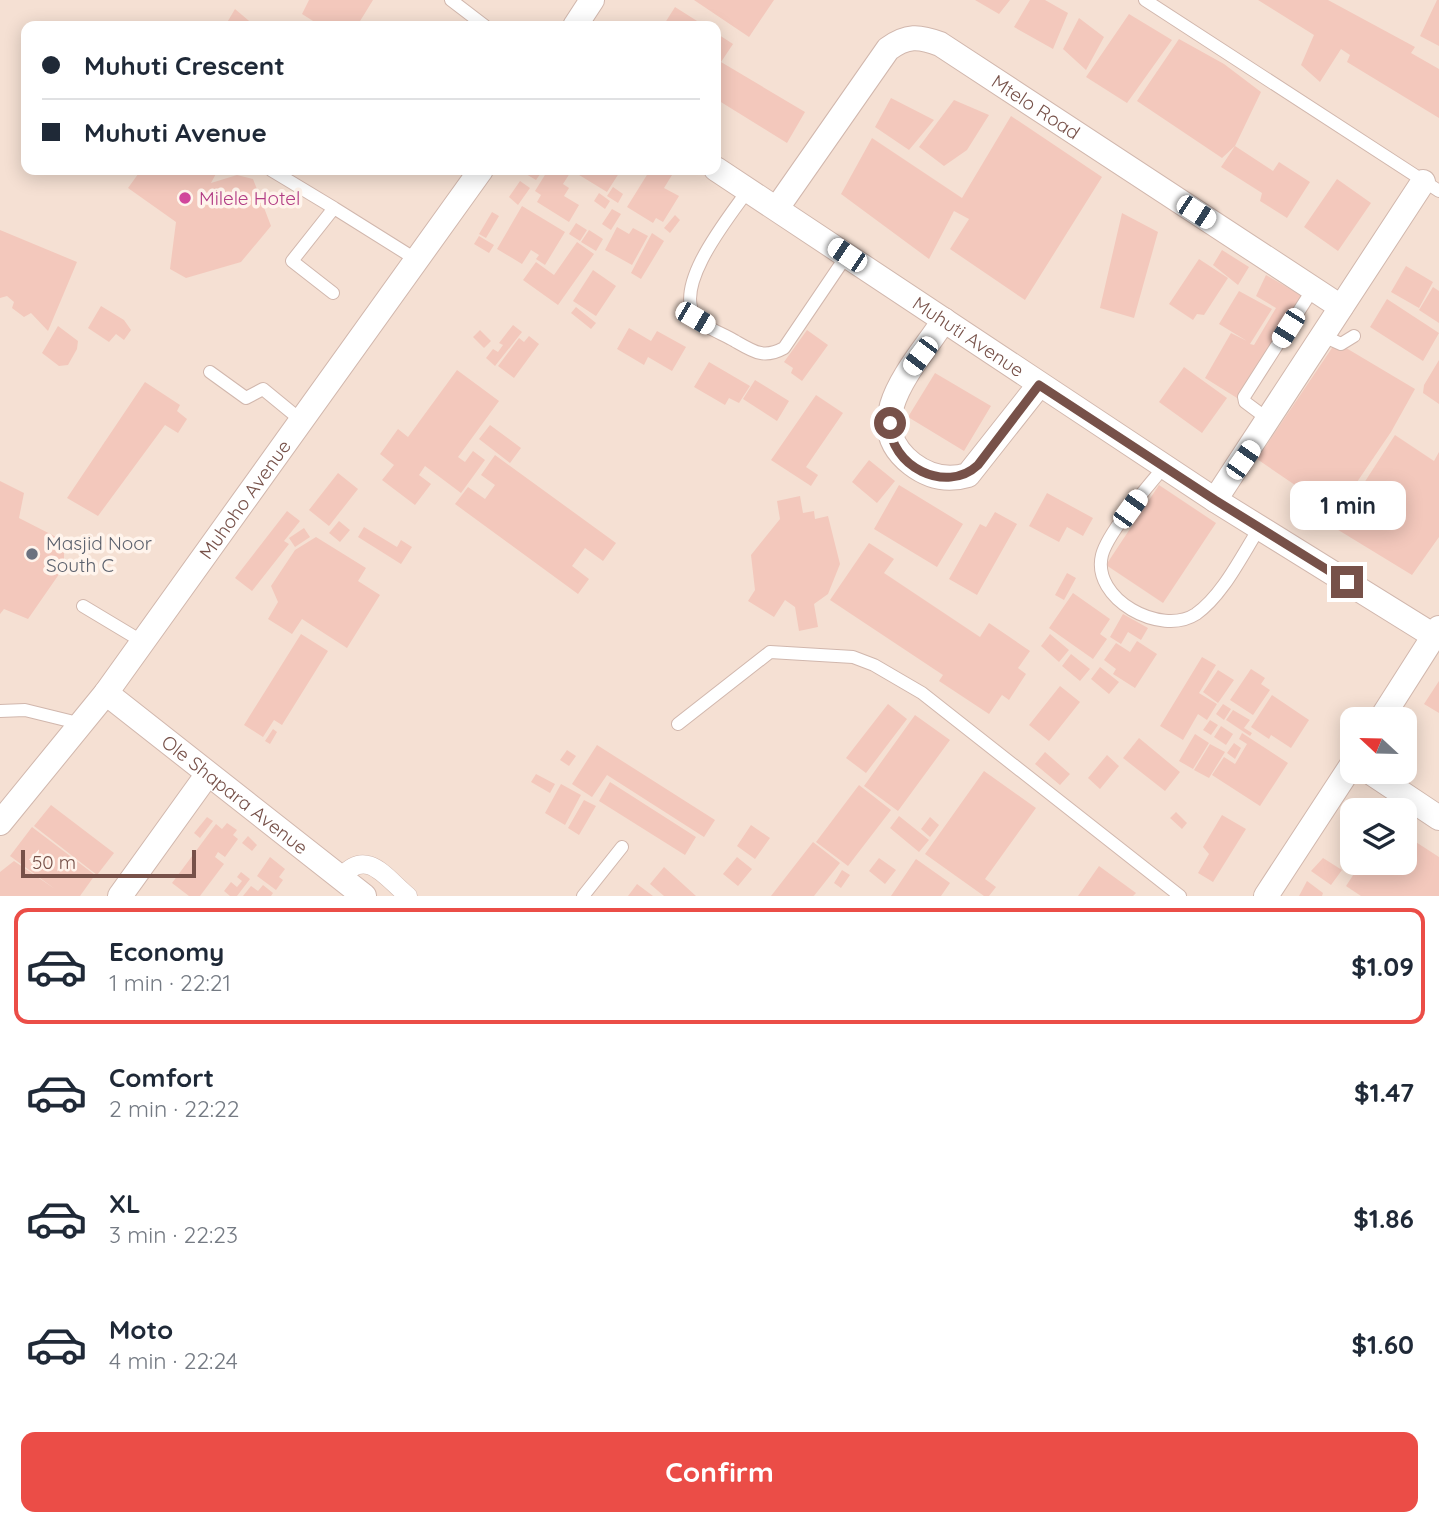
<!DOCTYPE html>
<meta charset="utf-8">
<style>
body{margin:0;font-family:Quicksand,sans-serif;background:#f2f2f3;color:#1f2937;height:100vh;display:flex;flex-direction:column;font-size:26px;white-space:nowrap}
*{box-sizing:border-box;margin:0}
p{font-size:23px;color:#747a83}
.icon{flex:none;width:38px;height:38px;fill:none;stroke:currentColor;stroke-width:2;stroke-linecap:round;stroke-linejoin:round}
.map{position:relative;height:896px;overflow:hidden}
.panel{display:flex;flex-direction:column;background:#fff;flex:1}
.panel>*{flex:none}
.guide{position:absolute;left:21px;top:21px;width:700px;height:154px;border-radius:14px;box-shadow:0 4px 18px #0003;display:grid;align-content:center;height:154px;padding:0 21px;background:#fff}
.needle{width:46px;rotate:292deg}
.tools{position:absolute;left:1340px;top:707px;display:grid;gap:14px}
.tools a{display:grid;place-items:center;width:77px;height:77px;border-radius:14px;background:#fff;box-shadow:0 4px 18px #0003;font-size:35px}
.scale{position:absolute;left:21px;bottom:18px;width:175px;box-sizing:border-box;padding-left:7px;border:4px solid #775149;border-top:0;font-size:19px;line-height:24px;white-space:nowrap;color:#775149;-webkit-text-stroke:5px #fff4ec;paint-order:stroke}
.end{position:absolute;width:32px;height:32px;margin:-16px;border:9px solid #775149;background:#fff;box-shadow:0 0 0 4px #fff}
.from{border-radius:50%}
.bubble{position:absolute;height:49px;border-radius:14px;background:#fff;box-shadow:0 4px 18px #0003;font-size:23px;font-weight:700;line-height:49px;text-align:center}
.car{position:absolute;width:21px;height:42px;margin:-21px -10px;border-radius:9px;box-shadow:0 0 5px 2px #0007;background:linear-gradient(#fff 24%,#345 0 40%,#fff 0 76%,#345 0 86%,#fff 0)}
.guide b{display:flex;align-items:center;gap:24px;height:66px;font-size:26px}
.guide b+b{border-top:2px solid #e0e1e3}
.guide i{width:18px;height:18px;background:#1f2937}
ul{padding:12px 0 0;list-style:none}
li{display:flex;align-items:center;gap:21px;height:116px;margin:0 14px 10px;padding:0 7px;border:4px solid transparent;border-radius:14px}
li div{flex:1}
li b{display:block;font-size:26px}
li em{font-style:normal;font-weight:700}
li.on{border-color:#eb4d47}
li>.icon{width:63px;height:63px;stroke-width:1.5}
.primary-button{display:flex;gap:14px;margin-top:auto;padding:14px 21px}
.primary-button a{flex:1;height:80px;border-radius:14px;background:#eb4d47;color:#fff;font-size:28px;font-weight:700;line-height:80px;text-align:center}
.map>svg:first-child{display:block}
.residential{fill:#f5e0d3;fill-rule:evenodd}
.building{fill:#f3c8bc}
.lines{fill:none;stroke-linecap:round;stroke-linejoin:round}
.service-casing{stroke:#d1b7ad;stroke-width:14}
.pedestrian-casing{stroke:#d1b7ad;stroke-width:19}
.minor-casing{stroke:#d1b7ad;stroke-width:26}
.service{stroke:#fff;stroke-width:12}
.pedestrian{stroke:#fff;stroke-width:18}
.minor{stroke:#fff;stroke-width:24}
.route{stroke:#775149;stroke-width:9}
.hotel-dot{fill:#d1479c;stroke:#fff4ec;stroke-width:2.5}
.worship-dot{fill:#6b7280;stroke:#fff4ec;stroke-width:2.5}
.labels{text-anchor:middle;stroke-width:7;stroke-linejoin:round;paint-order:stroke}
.street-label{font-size:19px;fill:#775149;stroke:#fff4ec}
.hotel-label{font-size:19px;fill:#b23c85;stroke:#fff4ec;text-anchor:start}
.worship-label{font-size:19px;fill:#5b616d;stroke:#fff4ec;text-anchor:start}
</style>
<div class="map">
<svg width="1439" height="896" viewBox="0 0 1439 896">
<rect width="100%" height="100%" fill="#fdefe5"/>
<!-- residential -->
<path class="residential" d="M0 0H1439V896H0ZM26 26H716V170H26ZM1353 719H1405V772H1353ZM1353 810H1405V863H1353Z"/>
<!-- building -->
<path class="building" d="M309 0H373L357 26H321L302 14Z
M694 0H774L749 37Z
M975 0H1010L999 14Z
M1030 0H1045L1068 13 1053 49 1014 27Z
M1258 0H1328L1415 47 1411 53 1439 69V118L1347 62 1350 55 1341 49 1320 82 1301 65 1314 35Z
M1437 0H1439V46L1420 36Z
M675 7 705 26H663Z
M235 9 255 26H225Z
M1129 14 1172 40 1127 103 1086 77Z
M1079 18 1104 37 1086 70 1063 49Z
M716 33 733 44 721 62 805 112 787 143 716 99Z
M1179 39 1224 64 1261 92 1235 146 1222 158 1137 101Z
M891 98 934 120 909 150 875 127Z
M954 100 989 115 967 150 944 166 919 147Z
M1011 116 1102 177 1025 300 950 249 969 219 954 211 929 259 841 194 872 138 962 198Z
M1235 146 1273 171 1279 162 1310 182 1287 218 1260 201 1262 193 1221 167Z
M141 170H218L211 183 237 175 253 179 271 226 241 262 186 278 170 269 176 222 128 188Z
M528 170H543L536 180 526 174Z
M548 170H564L570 173 563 184 569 188 564 196 579 205 569 222 537 202 541 195 535 191Z
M571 170H621L607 192Z
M650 170H663L672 175 664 188 679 196 663 222 656 218 653 223 627 207Z
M1337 179 1371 203 1338 251 1304 227Z
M520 181 530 188 518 205 509 197Z
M613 187 623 194 618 203 607 196Z
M599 193 610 201 605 209 594 201Z
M522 206 565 232 545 265 536 259 539 255 531 250 522 264 497 249Z
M612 209 621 214 611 230 602 224Z
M492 212 499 216 486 238 479 234Z
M1122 213 1158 232 1134 318 1100 308Z
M675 215 680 220 670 233 664 228Z
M576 223 587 230 580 241 569 234Z
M617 227 629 234 633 228 648 236 632 265 605 250Z
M0 230 77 262 48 331 31 313 24 317 12 308 14 302 7 296 0 298Z
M589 230 603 239 596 251 581 242Z
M652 233 664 241 641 279 631 273Z
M479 236 494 245 489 253 474 244Z
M577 242 594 254 558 305 523 280 536 262 554 275Z
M1222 250 1249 267 1238 285 1213 265Z
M1199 259 1228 278 1204 315 1197 314 1193 320 1169 304Z
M1406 266 1433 282 1419 308 1391 292Z
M593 270 616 286 596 316 573 301Z
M1266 275 1304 297 1237 398 1205 378 1231 333 1247 341 1219 324 1239 291 1272 309 1250 344 1254 345 1276 308 1256 296Z
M1433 287 1439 291V323L1419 310Z
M1387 299 1439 333 1423 361 1370 327Z
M101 306 124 320 131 330 124 340 116 334 109 342 88 328Z
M576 307 596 323 591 329 571 313Z
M513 325 522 332 495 366 486 358 493 349 498 352 503 345 499 343Z
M58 326 78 341 77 349 68 365 59 366 42 353Z
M629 328 651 341 657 331 686 347 672 371 648 357 644 365 617 349Z
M480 330 491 341 484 348 473 337Z
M807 330 828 345 802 381 791 373 793 368 784 362Z
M529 336 539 344 514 378 498 366 519 338 524 342Z
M1336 342 1415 389 1391 432 1336 513 1257 459Z
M1439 360V404L1423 393 1424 385Z
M709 362 750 386 739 403 729 398 725 405 694 387Z
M1184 367 1227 398 1202 433 1159 402Z
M457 370 499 401 458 457 465 462 473 451 485 460 461 493 425 466 419 475 431 484 415 505 382 480 394 465 380 454 398 429 408 437Z
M935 373 991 406 964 451 908 417Z
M755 380 789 401 777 421 743 399Z
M145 382 180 405 177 411 187 419 178 433 165 425 98 516 67 498Z
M816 395 843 413 806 467 818 475 811 486 771 460Z
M490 425 521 448 510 463 479 439Z
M1395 435 1434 461 1439 452V537L1412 575 1335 528Z
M495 455 616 543 603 561 585 548 572 566 589 579 578 594 455 504 468 487 485 499 495 485 481 475Z
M869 460 895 481 877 503 852 482Z
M338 473 358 489 329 526 309 510Z
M0 481 24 493 19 518 64 541V567L28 619 4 609 0 614Z
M899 485 963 524 937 567 874 529Z
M1159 485 1216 523 1163 603 1106 565Z
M1047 493 1093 518 1083 536 1067 527 1059 542 1029 526Z
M800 496 803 513 814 511 815 519 828 516 840 564 828 594 814 604 818 627 799 631 795 607 785 600 774 617 748 601 755 590 751 555 780 519 777 501Z
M287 511 300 521 284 541 289 544 252 591 235 578Z
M995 512 1017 524 977 595 949 579 980 524 986 527Z
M339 521 350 530 340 542 329 533Z
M364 527 397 547 401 540 412 547 401 564 358 537Z
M304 528 310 537 295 547 289 538Z
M316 537 366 568 358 581 380 595 347 648 302 619 292 634 268 619 278 602 271 586 295 550Z
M869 543 894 559 884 573 980 637 989 623 1030 651 1018 668 1026 674 1009 700 1002 695 989 714 939 681 943 675 830 600Z
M1067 573 1076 578 1064 600 1055 595Z
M1073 593 1110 619 1100 634 1107 639 1093 659 1049 628Z
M1123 614 1148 628 1141 640 1128 632 1121 644 1110 637Z
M301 634 328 651 282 725 274 720 263 737 244 725Z
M1050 634 1069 650 1059 662 1041 646Z
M1137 641 1157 654 1135 688 1113 674 1116 669 1104 660 1116 643 1130 652Z
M1071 654 1090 669 1080 681 1062 666Z
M1202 657 1216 665 1199 693 1217 704 1207 720 1198 714 1183 740 1160 726Z
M1100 667 1119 682 1109 694 1091 679Z
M1251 669 1265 678 1261 684 1270 690 1253 715 1230 700Z
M1218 670 1234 680 1218 703 1203 692Z
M1439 681V713L1424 704Z
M1060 686 1080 702 1049 741 1029 725Z
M1272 695 1309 720 1291 748 1271 735 1269 739 1251 727Z
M888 704 907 719 866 773 846 758Z
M1223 704 1231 709 1224 720 1216 714Z
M1233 710 1250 720 1244 728 1252 733 1250 736 1226 720Z
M915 715 950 740 898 811 864 786Z
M1210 720 1218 725 1211 735 1203 730Z
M1221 726 1233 734 1226 745 1214 737Z
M273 729 277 732 270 744 265 741Z
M1242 733 1288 763 1260 806 1212 775 1224 757 1235 764 1247 744 1239 739Z
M1195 734 1209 743 1193 769 1179 761Z
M1139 738 1180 772 1165 791 1123 758Z
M1234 743 1241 748 1235 759 1227 753Z
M1210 744 1225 752 1209 778 1194 770Z
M597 745 715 820 704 837 607 775 592 797 572 784Z
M567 750 576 756 569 766 560 760Z
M1045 752 1070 774 1060 785 1035 764Z
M1107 755 1119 766 1100 789 1088 778Z
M984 771 1036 808 985 879 996 887 989 896H984L925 854Z
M536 774 555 784 550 793 531 782Z
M610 782 696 837 685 855 599 801Z
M561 784 581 795 565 825 545 813Z
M859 785 891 810 848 866 816 842Z
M584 800 596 806 579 835 568 828Z
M51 805 114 853 97 875 34 826Z
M1176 812 1187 823 1182 829 1170 818Z
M1222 815 1246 829 1213 882 1198 873 1209 854 1203 847Z
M899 816 929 840 919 852 890 828Z
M207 817 213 821 200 838 194 833Z
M930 817 939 825 930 837 921 829Z
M227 823 237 830 233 835 238 839 225 857 218 852 215 857 224 864 200 896H189L172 883 216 824 222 829Z
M751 825 770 838 755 859 737 846Z
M32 827 95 875 80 896H0V872L14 861 55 889 10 856Z
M1405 835 1439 857V896H1361L1346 886 1361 863H1405Z
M248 836 257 845 252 851 242 843Z
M813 842 840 863 814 896H771Z
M270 857 285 869 279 877 283 880 276 890 257 876Z
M737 857 752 869 738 886 723 874Z
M879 858 896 870 885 884 869 871Z
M1323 858 1342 870 1331 885 1311 871Z
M916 859 950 883 941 896H891Z
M1099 866 1136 893 1133 896H1078Z
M664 867 696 896H664L650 884Z
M842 870 850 875 841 888 834 883Z
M241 872 250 879 237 896H230L224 891 231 882 237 887 242 881 237 877Z
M1307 881 1323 893 1322 896H1299Z
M637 884 653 896H628Z
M263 885 273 893 271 896H243L251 886 258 891Z"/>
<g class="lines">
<defs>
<path id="service" d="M451 0 485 26
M1145 0 1439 191
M271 170 334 208 292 261 333 293
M748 190C730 216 675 282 694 315 700 326 724 334 735 341 754 352 764 359 784 348L847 255
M334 208 417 260
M1323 336 1341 344 1354 336
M210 372 246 398 263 389 302 421
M1269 420 1245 402 1244 397 1313 289
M1164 467C1148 486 1108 532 1102 555 1091 599 1161 637 1196 614 1223 595 1242 555 1260 527
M83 606 143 642
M0 711 25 710 82 724
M678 724 770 652 853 657 874 665 922 693 1180 896
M583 896 622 847"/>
<path id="pedestrian" d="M341 877C367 847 385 877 408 896"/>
<g id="minor">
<path d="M575 26 592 0"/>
<path id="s1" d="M716 169 1215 500 1434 636"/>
<path id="s2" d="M777 208 888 49C907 35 919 36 940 44L1341 307"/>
<path d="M944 320C918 362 856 421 912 464 929 477 948 481 968 475L1039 385"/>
<path d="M1215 500 1423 182"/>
<path id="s3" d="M106 693 364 896"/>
<path d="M1381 719 1439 628"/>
<path d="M1370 772 1439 818"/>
<path id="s4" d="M0 823 106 693 481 170"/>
<path d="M120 896 207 775"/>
<path d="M1266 896 1353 763"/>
</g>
</defs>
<!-- service casing -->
<use href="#service" class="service-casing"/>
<!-- pedestrian casing -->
<use href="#pedestrian" class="pedestrian-casing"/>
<!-- minor casing -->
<use href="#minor" class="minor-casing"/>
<!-- service -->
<use href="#service" class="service"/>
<!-- pedestrian -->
<use href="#pedestrian" class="pedestrian"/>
<!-- minor -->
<use href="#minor" class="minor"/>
</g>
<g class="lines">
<!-- route -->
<path class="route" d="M890 423C889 466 946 495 978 465L1039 385 1215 500 1347 582"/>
</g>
<!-- markers -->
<circle class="hotel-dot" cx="185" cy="198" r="7"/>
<circle class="worship-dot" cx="32" cy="554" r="7"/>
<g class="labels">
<!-- street labels -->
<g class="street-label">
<text dy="7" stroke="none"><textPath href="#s2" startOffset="364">Mtelo Road</textPath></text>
<text dy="7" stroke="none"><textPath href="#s1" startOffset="303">Muhuti Avenue</textPath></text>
<text dy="7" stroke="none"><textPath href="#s4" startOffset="406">Muhoho Avenue</textPath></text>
<text dy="7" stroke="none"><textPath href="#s3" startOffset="164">Ole Shapara Avenue</textPath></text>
</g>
<!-- hotel labels -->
<g class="hotel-label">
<text x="199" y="205">Milele Hotel</text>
</g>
<!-- worship labels -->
<g class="worship-label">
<text x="46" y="550">Masjid Noor<tspan x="46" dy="22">South C</tspan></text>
</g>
</g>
</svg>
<div class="tools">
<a><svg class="needle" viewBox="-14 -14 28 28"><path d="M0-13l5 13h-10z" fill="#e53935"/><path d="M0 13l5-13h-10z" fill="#747a83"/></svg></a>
<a><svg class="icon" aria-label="layers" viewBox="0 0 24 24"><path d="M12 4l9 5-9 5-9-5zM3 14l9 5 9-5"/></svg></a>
</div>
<div class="scale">50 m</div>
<i class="end from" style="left:890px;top:423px"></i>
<i class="end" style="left:1347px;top:582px"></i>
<div class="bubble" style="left:1290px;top:481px;width:116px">1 min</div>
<i class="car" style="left:1196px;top:212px;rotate:123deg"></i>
<i class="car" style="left:847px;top:255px;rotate:304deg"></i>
<i class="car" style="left:695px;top:318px;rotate:120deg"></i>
<i class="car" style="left:1288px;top:328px;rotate:212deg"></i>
<i class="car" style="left:920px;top:356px;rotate:217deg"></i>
<i class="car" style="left:1243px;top:460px;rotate:35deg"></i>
<i class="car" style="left:1130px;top:509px;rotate:36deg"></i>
<div class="guide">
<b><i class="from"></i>Muhuti Crescent</b>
<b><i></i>Muhuti Avenue</b>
</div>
</div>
<section class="panel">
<ul>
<li class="on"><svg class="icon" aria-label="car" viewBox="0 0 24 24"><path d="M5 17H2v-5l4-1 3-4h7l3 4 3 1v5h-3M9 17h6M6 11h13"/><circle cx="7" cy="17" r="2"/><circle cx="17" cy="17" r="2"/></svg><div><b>Economy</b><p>1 min · 22:21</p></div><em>$1.09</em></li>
<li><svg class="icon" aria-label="car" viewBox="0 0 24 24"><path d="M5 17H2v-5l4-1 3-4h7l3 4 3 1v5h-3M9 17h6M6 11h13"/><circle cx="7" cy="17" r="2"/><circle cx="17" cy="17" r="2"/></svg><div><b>Comfort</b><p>2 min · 22:22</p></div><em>$1.47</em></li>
<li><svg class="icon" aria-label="car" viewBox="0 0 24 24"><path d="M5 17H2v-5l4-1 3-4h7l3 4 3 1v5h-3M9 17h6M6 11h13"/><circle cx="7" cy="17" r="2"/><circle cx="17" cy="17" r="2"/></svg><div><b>XL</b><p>3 min · 22:23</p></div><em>$1.86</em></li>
<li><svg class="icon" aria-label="car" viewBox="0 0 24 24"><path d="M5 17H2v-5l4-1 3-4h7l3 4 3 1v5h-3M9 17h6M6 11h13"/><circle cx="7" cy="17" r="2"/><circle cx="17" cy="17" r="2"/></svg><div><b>Moto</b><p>4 min · 22:24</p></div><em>$1.60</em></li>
</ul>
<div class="primary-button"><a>Confirm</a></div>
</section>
